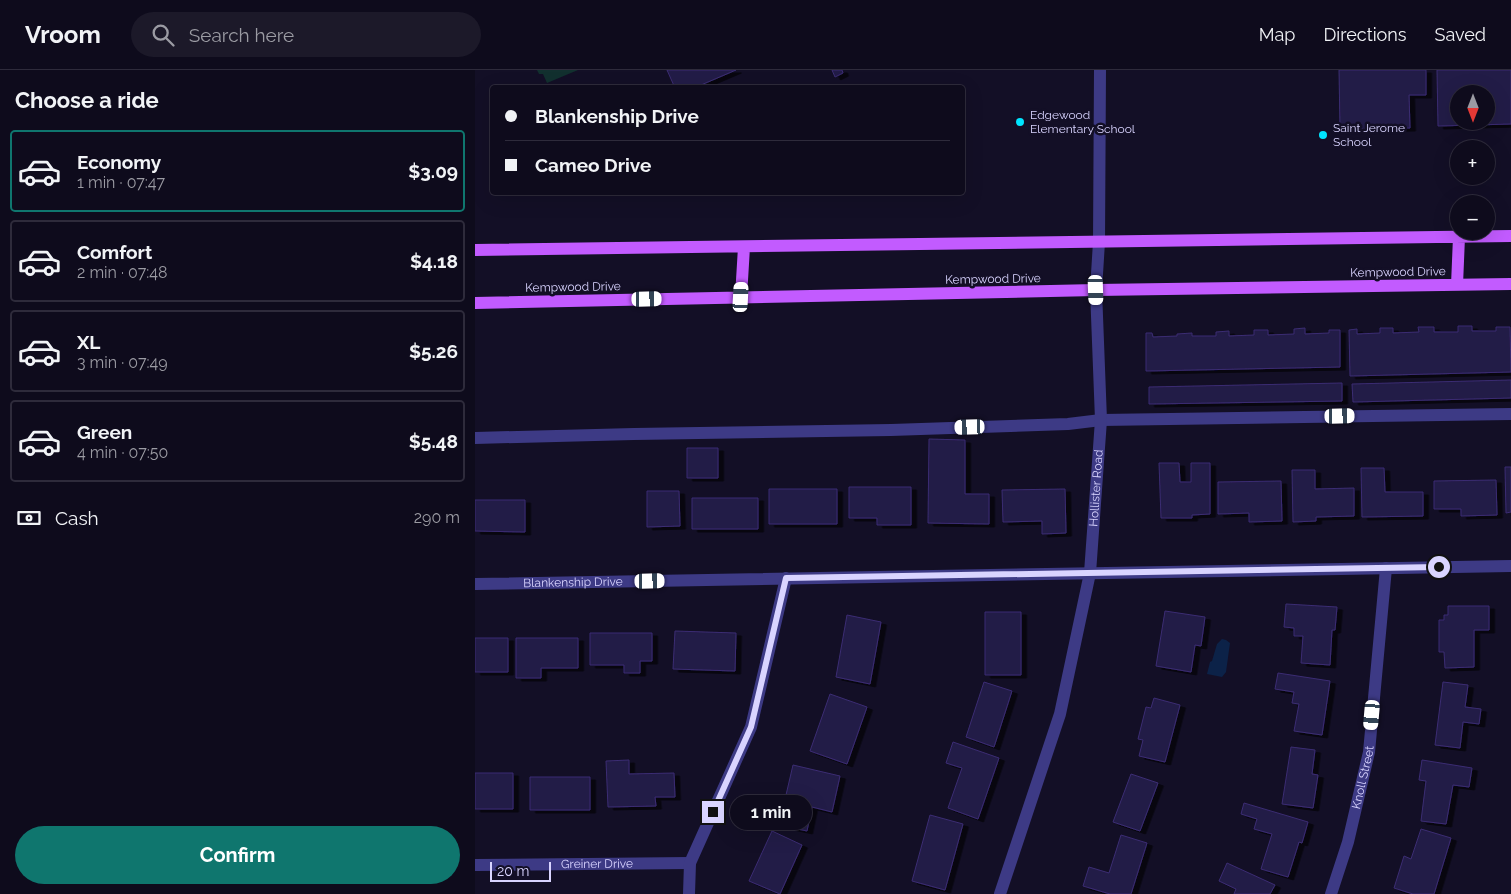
<!DOCTYPE html>
<meta charset="utf-8">
<style>
body{margin:0;font-family:Raleway,sans-serif;background:#1c1929;color:#f1f3f6;height:100vh;display:flex;flex-direction:column;font-size:19px;white-space:nowrap}
*{box-sizing:border-box;margin:0}
p{font-size:16px;color:#9b9ba3}
.icon{flex:none;width:28px;height:28px;fill:none;stroke:currentColor;stroke-width:2;stroke-linecap:round;stroke-linejoin:round}
.map{position:relative;flex:1;overflow:hidden}
.side{display:flex;flex-direction:column;background:#0e0b1c;width:475px}
.side>*{flex:none}
.top-card{position:absolute;left:15px;top:15px;width:475px;height:110px;border-radius:5px;box-shadow:0 5px 20px #0002,0 0 0 1px #2e2b3b;display:grid;align-content:center;height:110px;padding:0 15px;background:#0e0b1c}
.needle{width:32px;rotate:180deg}
.tools{position:absolute;left:975px;top:15px;display:grid;gap:10px}
.tools a{display:grid;place-items:center;width:45px;height:45px;border-radius:50%;background:#0e0b1c;box-shadow:0 5px 20px #0002,0 0 0 1px #2e2b3b;font-size:25px}
.scale{position:absolute;left:15px;bottom:12px;width:61px;box-sizing:border-box;padding-left:5px;border:2px solid #d9d4ff;border-top:0;font-size:14px;line-height:18px;white-space:nowrap;color:#d9d4ff;-webkit-text-stroke:4px #130f26;paint-order:stroke}
.end{position:absolute;width:22px;height:22px;margin:-11px;border:6px solid #d9d4ff;background:#111;box-shadow:0 0 0 2px #111}
.from{border-radius:50%}
.bubble{position:absolute;height:35px;border-radius:18px;background:#0e0b1c;box-shadow:0 5px 20px #0002,0 0 0 1px #2e2b3b;font-size:16px;font-weight:700;line-height:35px;text-align:center}
.car{position:absolute;width:15px;height:30px;margin:-15px -8px;border-radius:6px;box-shadow:0 0 4px 1px #0007;background:linear-gradient(#fff 24%,#345 0 40%,#fff 0 76%,#345 0 86%,#fff 0)}
.top-card b{display:flex;align-items:center;gap:18px;height:48px;font-size:19px}
.top-card b+b{border-top:1px solid #2e2b3b}
.top-card i{width:12px;height:12px;background:#f1f3f6}
ul{padding:0;list-style:none}
li{display:flex;align-items:center;gap:15px;height:82px;margin:0 10px 8px;padding:0 5px;border:2px solid #2e2b3b;border-radius:5px}
li div{flex:1}
li b{display:block;font-size:19px}
li em{font-style:normal;font-weight:700}
li.selected{border-color:#0f766e}
li>.icon{width:45px;height:45px;stroke-width:1.5}
h2{padding:0 15px;font-size:22px;line-height:60px}
.pay{display:flex;align-items:center;gap:12px;height:55px;padding:0 15px;font-size:19px}
.pay p{margin-inline-start:auto}
.primary-button{display:flex;gap:10px;margin-top:auto;padding:10px 15px}
.primary-button a{flex:1;height:58px;border-radius:30px;background:#0f766e;color:#fff;font-size:20px;font-weight:700;line-height:58px;text-align:center}
header{display:flex;align-items:center;gap:30px;box-sizing:border-box;height:70px;padding:0 25px;background:#0e0b1c;border-bottom:1px solid #2e2b3b}
header strong{font-size:24px}
nav{display:flex;gap:28px;margin-inline-start:auto;font-size:18px}
.search{width:350px;height:45px;background:#1c1929;display:flex;align-items:center;gap:12px;box-sizing:border-box;padding:0 18px;border-radius:28px;color:#9b9ba3;font-size:19px}
main{display:flex;flex:1;min-height:0}
.map>svg:first-child{display:block}
.green{fill:#12302f}
.water{fill:#0c2248}
.building{fill:#241b47;stroke:#3b2d73;fill-rule:evenodd;filter:url(#shadow)}
.lines{fill:none;stroke-linecap:round;stroke-linejoin:round}
.minor{stroke:#3d3a85;stroke-width:12}
.major{stroke:#c25bff;stroke-width:12}
.route{stroke:#d9d4ff;stroke-width:6}
.poi-dot{fill:#00e5ff;stroke:#130f26;stroke-width:2}
.labels{text-anchor:middle;stroke-width:5;stroke-linejoin:round;paint-order:stroke}
.poi-label{font-size:12px;fill:#d9d4ff;stroke:#130f26;text-anchor:start}
.street-label{font-size:12px;fill:#d9d4ff;stroke:#130f26}
</style>
<header>
<strong>Vroom</strong>
<div class="search"><svg class="icon" aria-label="search" viewBox="0 0 24 24"><circle cx="10" cy="10" r="6"/><path d="M15 15l6 6"/></svg>Search here</div>
<nav><a>Map</a><a>Directions</a><a>Saved</a></nav>
</header>
<main>
<section class="side">
<h2>Choose a ride</h2>
<ul>
<li class="selected"><svg class="icon" aria-label="car" viewBox="0 0 24 24"><path d="M5 17H2v-5l4-1 3-4h7l3 4 3 1v5h-3M9 17h6M6 11h13"/><circle cx="7" cy="17" r="2"/><circle cx="17" cy="17" r="2"/></svg><div><b>Economy</b><p>1 min · 07:47</p></div><em>$3.09</em></li>
<li><svg class="icon" aria-label="car" viewBox="0 0 24 24"><path d="M5 17H2v-5l4-1 3-4h7l3 4 3 1v5h-3M9 17h6M6 11h13"/><circle cx="7" cy="17" r="2"/><circle cx="17" cy="17" r="2"/></svg><div><b>Comfort</b><p>2 min · 07:48</p></div><em>$4.18</em></li>
<li><svg class="icon" aria-label="car" viewBox="0 0 24 24"><path d="M5 17H2v-5l4-1 3-4h7l3 4 3 1v5h-3M9 17h6M6 11h13"/><circle cx="7" cy="17" r="2"/><circle cx="17" cy="17" r="2"/></svg><div><b>XL</b><p>3 min · 07:49</p></div><em>$5.26</em></li>
<li><svg class="icon" aria-label="car" viewBox="0 0 24 24"><path d="M5 17H2v-5l4-1 3-4h7l3 4 3 1v5h-3M9 17h6M6 11h13"/><circle cx="7" cy="17" r="2"/><circle cx="17" cy="17" r="2"/></svg><div><b>Green</b><p>4 min · 07:50</p></div><em>$5.48</em></li>
</ul>
<div class="pay"><svg class="icon" aria-label="cash" viewBox="0 0 24 24"><path d="M3 7h18v10H3z"/><circle cx="12" cy="12" r="2"/></svg>Cash<p>290 m</p></div>
<div class="primary-button"><a>Confirm</a></div>
</section>
<div class="map">
<svg width="1036" height="824" viewBox="0 0 1036 824">
<defs>
<filter id="shadow"><feDropShadow dx="5.5" dy="3" stdDeviation="0" flood-color="#0009"/></filter>
</defs>
<rect width="100%" height="100%" fill="#130f26"/>
<!-- green -->
<path class="green" d="M62 0H103L72 13 68 4H64Z"/>
<!-- water -->
<path class="water" d="M747 569 751 570 755 573 751 602 747 607 732 604 735 592 737 591 742 574Z"/>
<!-- building -->
<path class="building" d="M192 0H261L219 18H200Z
M357 0H367L368 3 360 7Z
M864 0H951V25H934L935 58 865 59Z
M962 0H1036V54L963 56ZM984 24H1011V51H984Z
M983 256H997V261H1021V257H1035L1036 302 875 306 874 260 882 259V264L905 263V258H918V263L944 262 943 257H959V262H983Z
M830 258V264L854 263V260H865V297L671 301V263H677L678 267 702 266V264L717 263V266H741V262L754 261V266L779 265V260H793V265L819 264V259Z
M1036 310V328L878 332 877 314Z
M867 313V331L674 334V317Z
M454 369 490 370V424H514V454L453 453Z
M212 378H243V408H212Z
M684 393H704L705 412H716V393H735V444L717 445V448H686Z
M1030 397H1036V442L1031 443Z
M886 398H909L910 422H948V446L887 447Z
M817 400H840V419L879 418V446L841 447V451L818 452Z
M1021 410 1022 445 986 446V439H959V411Z
M806 411 807 451 774 452V443L743 444V412Z
M374 417H436V455H402V448H374Z
M294 419H362V454H294Z
M590 419 591 463 567 464V451L528 452 527 420Z
M172 421H204L205 456 172 457Z
M217 428H283V459H217Z
M0 430H50V462L0 461Z
M811 534 862 537 860 560H857L855 595 826 593 828 566H819V558L809 557Z
M973 536H1014V560H999V597L970 598 969 582H964V550H969V545H973Z
M690 541 730 547 726 576 720 575 716 602 681 596Z
M510 542H546V605H510Z
M372 545 406 552 395 614 361 607Z
M200 561 261 563 260 601 198 599Z
M115 563H177V591H165V603H149V595H115Z
M0 568H33V602H0Z
M41 568H103V598H66V608H41Z
M803 603 855 611 847 665 819 661 824 634 817 633 819 622 800 619Z
M509 612 537 621 519 677 491 667Z
M968 612 993 615 990 637 1006 639 1004 654 988 652 985 678 960 675Z
M355 624 392 637 372 694 335 681Z
M679 628 705 635 690 692 664 686 668 670 663 669 671 637 676 638Z
M478 672 524 688 503 749 473 738 487 698 471 693Z
M816 677 840 680 837 704 843 705 838 738 807 734Z
M154 690V704L199 703 200 727H180L181 736 133 737 131 691Z
M947 690 997 698 994 717 978 715 971 754 946 751 951 711 944 710Z
M318 695 365 706 357 742 337 737 332 761 304 755Z
M0 703H38V739H0Z
M656 704 683 713 665 761 638 752Z
M55 707H115V740H55Z
M769 733 833 752 827 773 824 772 813 807 786 799 797 764 779 759 782 749 766 744Z
M455 745 488 754 470 820 437 811Z
M946 759 976 768 959 824H938L919 818 929 786 936 789Z
M297 761 327 775 305 824 274 811Z
M646 765 672 773 656 824H635L608 816 614 797 634 803Z
M752 793 800 815 795 824H759L761 819 744 811Z"/>
<g class="lines">
<!-- minor -->
<g class="minor">
<path d="M0 368 159 364 416 360 593 354 626 350 1036 344"/>
<path id="s1" d="M0 514 1036 496"/>
<path id="s2" d="M0 795 215 793"/>
<path d="M214 824 215 793 276 657 311 508"/>
<path id="s3" d="M525 824 585 644 615 503 626 350 621 220 624 172 625 0"/>
<path id="s4" d="M856 824 873 772 894 682 911 498"/>
</g>
<!-- major -->
<path class="major" d="M0 180 1036 166
M982 215 984 167
M266 227 269 177
M0 233 621 220 1036 214"/>
</g>
<g class="lines">
<!-- route -->
<path class="route" d="M238 742 276 657 311 508 964 497"/>
</g>
<!-- markers -->
<g class="poi-dot">
<circle cx="545" cy="52" r="5"/>
<circle cx="848" cy="65" r="5"/>
</g>
<g class="labels">
<!-- poi labels -->
<g class="poi-label">
<text x="555" y="49">Edgewood<tspan x="555" dy="14">Elementary School</tspan></text>
<text x="858" y="62">Saint Jerome<tspan x="858" dy="14">School</tspan></text>
</g>
<!-- street labels -->
<g class="street-label">
<text transform="translate(923 202) rotate(-1)" y="4">Kempwood Drive</text>
<text transform="translate(518 209) rotate(-1)" y="4">Kempwood Drive</text>
<text transform="translate(98 217) rotate(-1)" y="4">Kempwood Drive</text>
<text dy="4" stroke="none"><textPath href="#s3" startOffset="419">Hollister Road</textPath></text>
<text dy="4" stroke="none"><textPath href="#s1" startOffset="98">Blankenship Drive</textPath></text>
<text dy="4" stroke="none"><textPath href="#s4" startOffset="121">Knoll Street</textPath></text>
<text dy="4" stroke="none"><textPath href="#s2" startOffset="122">Greiner Drive</textPath></text>
</g>
</g>
</svg>
<div class="tools">
<a><svg class="needle" viewBox="-14 -14 28 28"><path d="M0-13l5 13h-10z" fill="#e53935"/><path d="M0 13l5-13h-10z" fill="#9b9ba3"/></svg></a>
<a>+</a>
<a>−</a>
</div>
<div class="scale">20 m</div>
<i class="end from" style="left:964px;top:497px"></i>
<i class="end" style="left:238px;top:742px"></i>
<div class="bubble" style="left:255px;top:725px;width:82px">1 min</div>
<i class="car" style="left:621px;top:220px;rotate:178deg"></i>
<i class="car" style="left:266px;top:227px;rotate:3deg"></i>
<i class="car" style="left:172px;top:229px;rotate:89deg"></i>
<i class="car" style="left:865px;top:346px;rotate:89deg"></i>
<i class="car" style="left:495px;top:357px;rotate:268deg"></i>
<i class="car" style="left:175px;top:511px;rotate:89deg"></i>
<i class="car" style="left:897px;top:645px;rotate:185deg"></i>
<div class="top-card">
<b><i class="from"></i>Blankenship Drive</b>
<b><i></i>Cameo Drive</b>
</div>
</div>
</main>
